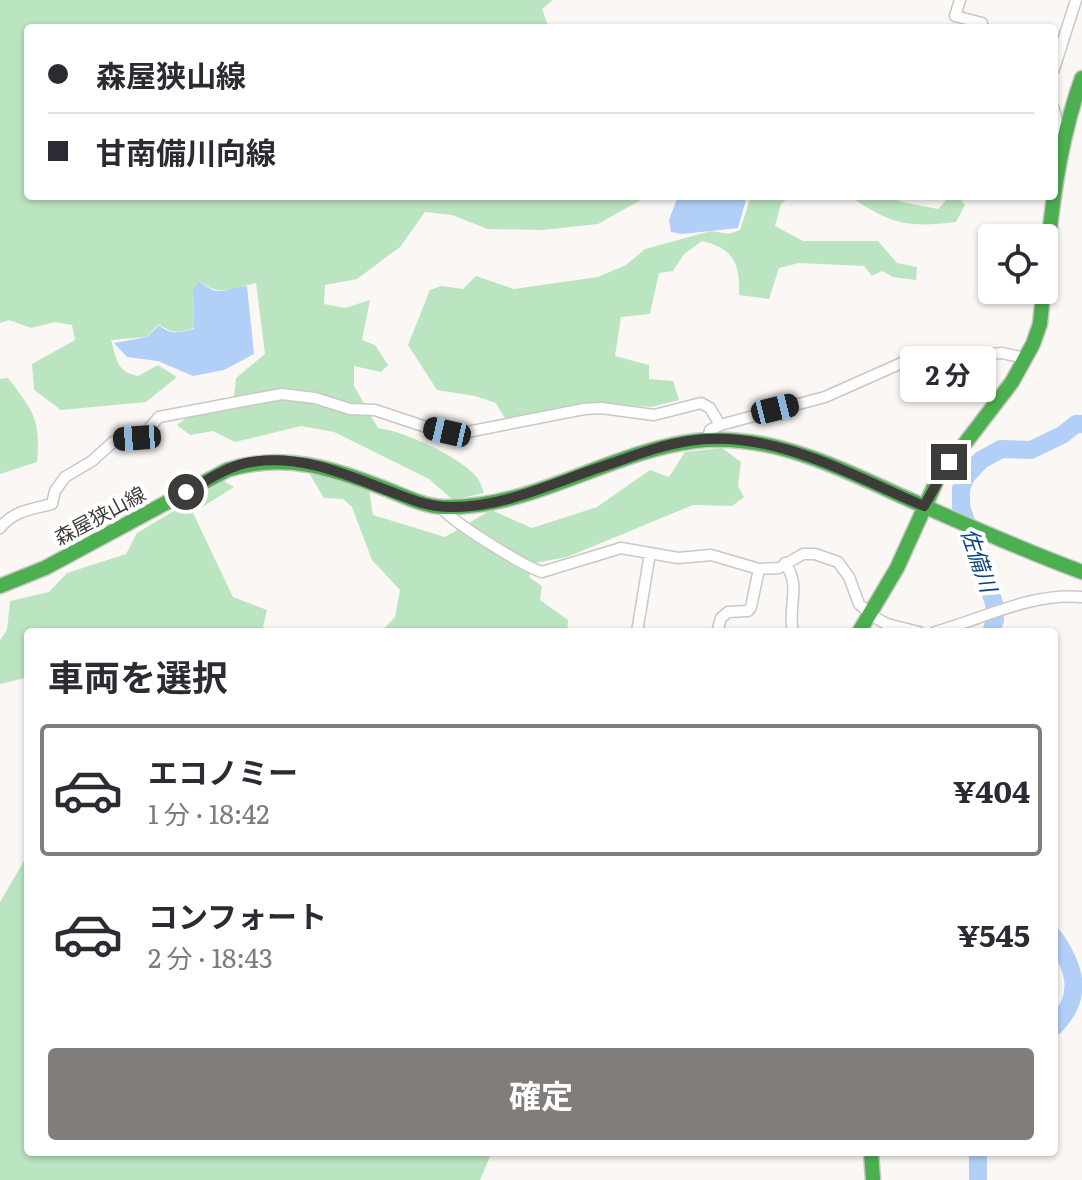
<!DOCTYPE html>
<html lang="ja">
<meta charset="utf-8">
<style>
body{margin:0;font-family:Literata,"Noto Sans JP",serif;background:#f2f2f3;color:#2b2b33;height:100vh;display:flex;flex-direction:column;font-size:30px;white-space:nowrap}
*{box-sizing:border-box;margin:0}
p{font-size:26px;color:#7c7c81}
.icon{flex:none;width:44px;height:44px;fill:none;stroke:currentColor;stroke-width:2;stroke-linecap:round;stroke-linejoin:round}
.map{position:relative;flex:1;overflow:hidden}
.details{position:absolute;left:24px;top:628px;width:1034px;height:528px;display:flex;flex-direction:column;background:#fff;border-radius:8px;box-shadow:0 2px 6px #0004}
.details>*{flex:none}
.banner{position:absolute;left:24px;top:24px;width:1034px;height:176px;border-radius:8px;box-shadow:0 2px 6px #0004;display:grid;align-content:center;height:176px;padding:0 24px;background:#fff}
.buttons{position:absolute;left:978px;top:224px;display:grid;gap:16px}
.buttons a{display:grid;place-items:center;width:80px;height:80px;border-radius:8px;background:#fff;box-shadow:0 2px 6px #0004;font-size:40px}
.end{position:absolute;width:36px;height:36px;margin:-18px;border:10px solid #3e3c3a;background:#fff;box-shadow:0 0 0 4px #fff}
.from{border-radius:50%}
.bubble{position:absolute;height:56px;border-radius:8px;background:#fff;box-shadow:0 2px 6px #0004;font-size:26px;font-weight:700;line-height:56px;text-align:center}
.car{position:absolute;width:24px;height:48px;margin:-24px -12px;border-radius:10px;box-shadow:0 0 6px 2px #0007;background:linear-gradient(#222 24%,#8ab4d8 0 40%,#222 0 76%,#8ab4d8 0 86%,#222 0)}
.banner b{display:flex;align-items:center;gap:28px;height:76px;font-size:30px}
.banner b+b{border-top:2px solid #e1e1e2}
.banner i{width:20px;height:20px;background:#2b2b33}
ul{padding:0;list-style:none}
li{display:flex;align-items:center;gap:24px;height:132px;margin:0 16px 12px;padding:0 8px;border:4px solid transparent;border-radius:8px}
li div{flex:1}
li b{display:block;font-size:30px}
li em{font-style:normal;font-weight:700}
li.on{border-color:#807d7b}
li>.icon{width:72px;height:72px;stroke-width:1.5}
h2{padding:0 24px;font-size:36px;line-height:96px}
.primary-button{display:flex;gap:16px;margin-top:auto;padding:16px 24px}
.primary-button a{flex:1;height:92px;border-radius:8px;background:#807d7b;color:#fff;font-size:32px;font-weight:700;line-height:92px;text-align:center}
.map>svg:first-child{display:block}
.forest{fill:#bbe5c0}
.water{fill:#b1cff7}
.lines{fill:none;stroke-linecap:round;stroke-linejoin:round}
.river{stroke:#b1cff7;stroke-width:18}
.street-casing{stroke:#cac7c5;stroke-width:13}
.fast-casing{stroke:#cac7c5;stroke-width:17}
.street{stroke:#fefefe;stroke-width:10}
.fast{stroke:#4caf50;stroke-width:14}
.route{stroke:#3e3c3a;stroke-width:10}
.labels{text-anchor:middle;stroke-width:8;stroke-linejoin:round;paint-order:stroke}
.street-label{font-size:20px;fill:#3e3c3a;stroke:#fff}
.water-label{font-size:22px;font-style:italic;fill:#0c4382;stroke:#fff}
</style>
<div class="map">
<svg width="1082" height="1180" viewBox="0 0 1082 1180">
<rect width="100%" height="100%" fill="#faf7f5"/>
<!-- forest -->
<path class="forest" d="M0 0H553L542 9 549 28H28V196H648L598 224 542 230 488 229 452 215 425 212 400 247 357 279 325 285 324 304 345 308 370 300 362 340 375 345 388 365 381 372 354 366V386L378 428C406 432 456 455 476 476 480 480 482 488 484 493L453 500 429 479 334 432 301 426 235 442 213 431 190 435 177 425 193 413 220 411 234 397 236 378 265 354 256 283C231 288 221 298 199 281L193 291 194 328C181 333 171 334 159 324L146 337 111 340C117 359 116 372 138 376L158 365 177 377 146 402 61 410 34 390 32 364 75 340 72 325 55 322 31 328 9 320 0 323Z
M751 196H790L781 204 775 226 803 241H878L897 263 917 267 916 280 893 277 882 271 872 276 864 266 799 263 779 268 769 299 739 295C740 264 735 249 702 241L684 254 673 271 659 273 650 314 621 317 615 356 649 365V379L673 381 679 400 651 407 590 403 506 420 496 403 475 396 437 390 408 345 430 290 441 286 463 289 476 276 514 289 598 277 626 265 645 249 711 231 729 234 740 230Z
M849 196H890L902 202 938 209 950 196H958L965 205 956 222C906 228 891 224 849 196Z
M8 378C33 411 41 419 37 462L0 474V379Z
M722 448 741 462 738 486 744 497 732 506 693 505 567 557 535 563 529 577 542 586 540 600 568 620 567 632H381L395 617 400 590 372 560 352 507 343 499 324 498 309 473 334 478 369 490 373 515 445 537 491 510 532 528 597 507 650 470 669 477 685 452Z
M224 481 234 487 193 513 233 597 267 610 262 632H28V677L0 684V640L7 630 10 601 49 592 67 573 126 554 137 533Z
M28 854V1152H492L480 1180H0V902Z"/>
<!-- water -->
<path class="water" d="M678 196H747L738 228 682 234 671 232 669 220Z
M199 281C220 299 224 288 247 286L254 354 224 370 193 376 158 361 127 357 114 343 147 337 159 325C170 335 180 333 194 329L193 290Z"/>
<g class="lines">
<!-- river -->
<path class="river" d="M991 632 995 620 994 603 961 507V489L966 476 981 460 1001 449 1031 450 1062 435 1076 424H1082
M1054 937C1078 972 1082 998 1054 1027
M978 1180V1152"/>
<defs>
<path id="street" d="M960 0 955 16 982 23
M1054 69 1076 0
M1054 109 1060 138
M708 439 710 430 720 425 825 397 906 361 1002 353 1025 358
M441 507C450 521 525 567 542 572L621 548 678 558 711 555 759 569 779 568 803 554H815L838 562 849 577 859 604 874 617 887 624 919 632
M0 528C13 511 32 509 52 504L55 491 65 477 92 461 113 442 144 434 159 417 265 397 282 394 315 398 350 409 375 410 429 428 462 433 584 409 601 408 654 415 701 403 710 408 720 425
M785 563C802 587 787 606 793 632
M637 632 650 553
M717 632 721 618 728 612 748 611 751 607 759 569
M935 632C985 618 1029 593 1082 597"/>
<path id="fast" d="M0 586 45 568 227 470C285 452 331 468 386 489 404 496 423 506 443 507 533 509 608 452 695 441 771 432 841 469 908 499 966 525 1023 550 1082 572
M859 632 897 568 937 480 1012 382 1033 344 1040 324C1049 240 1053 158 1082 78
M871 1152 873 1180"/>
</defs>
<!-- street casing -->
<use href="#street" class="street-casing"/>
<!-- fast casing -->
<use href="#fast" class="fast-casing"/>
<!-- street -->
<use href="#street" class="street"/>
<!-- fast -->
<use href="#fast" class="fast"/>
</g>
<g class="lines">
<!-- route -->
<path class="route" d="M186 492C205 482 224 468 246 463 295 453 341 472 386 490 408 498 426 507 450 507 500 508 549 485 595 469 626 459 656 446 688 441 772 428 850 475 924 506L949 462"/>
</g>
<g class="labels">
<!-- street labels -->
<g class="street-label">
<text transform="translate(100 516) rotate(-28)" y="7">森屋狭山線</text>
</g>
<!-- water labels -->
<g class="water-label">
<text transform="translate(979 560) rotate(71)" y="8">佐備川</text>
</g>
</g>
</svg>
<div class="buttons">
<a><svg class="icon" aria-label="locate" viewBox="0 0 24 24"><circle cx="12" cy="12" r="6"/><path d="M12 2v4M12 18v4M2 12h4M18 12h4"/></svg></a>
</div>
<i class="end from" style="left:186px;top:492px"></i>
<i class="end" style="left:949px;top:462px"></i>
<div class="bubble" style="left:900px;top:346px;width:96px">2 分</div>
<i class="car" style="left:775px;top:409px;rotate:76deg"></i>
<i class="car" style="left:447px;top:432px;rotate:283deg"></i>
<i class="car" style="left:137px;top:438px;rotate:266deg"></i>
<div class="banner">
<b><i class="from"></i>森屋狭山線</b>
<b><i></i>甘南備川向線</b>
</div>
<section class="details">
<h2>車両を選択</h2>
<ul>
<li class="on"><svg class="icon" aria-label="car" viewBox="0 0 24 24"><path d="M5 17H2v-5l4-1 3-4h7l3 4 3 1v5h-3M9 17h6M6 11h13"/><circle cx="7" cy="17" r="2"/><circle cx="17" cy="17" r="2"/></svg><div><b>エコノミー</b><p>1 分 · 18:42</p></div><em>¥404</em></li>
<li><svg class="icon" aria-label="car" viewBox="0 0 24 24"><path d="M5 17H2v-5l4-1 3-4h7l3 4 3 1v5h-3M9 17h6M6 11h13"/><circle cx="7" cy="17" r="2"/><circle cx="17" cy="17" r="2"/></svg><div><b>コンフォート</b><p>2 分 · 18:43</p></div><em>¥545</em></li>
</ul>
<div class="primary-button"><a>確定</a></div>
</section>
</div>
